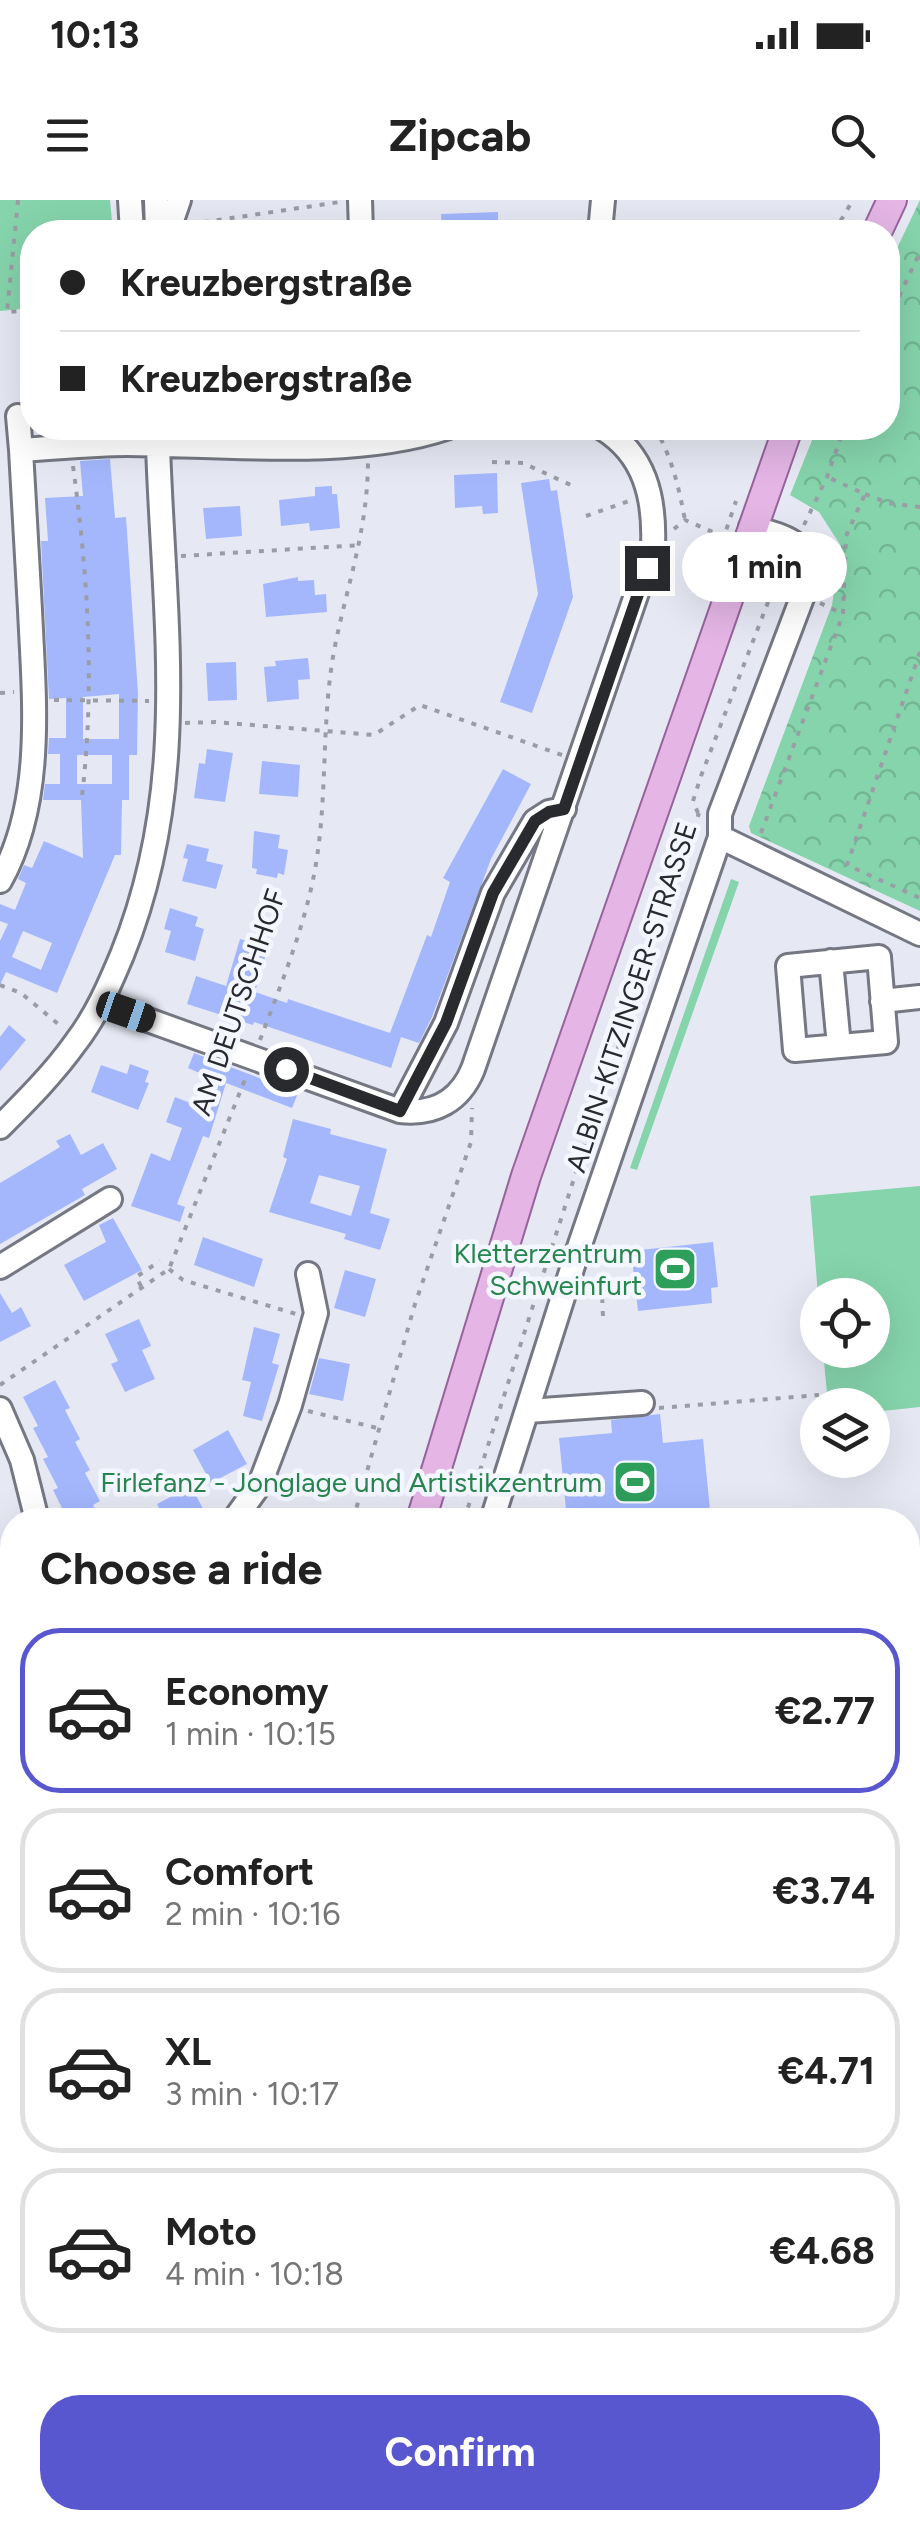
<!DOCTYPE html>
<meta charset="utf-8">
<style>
body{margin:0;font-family:Figtree,sans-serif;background:#f6f6f6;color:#222;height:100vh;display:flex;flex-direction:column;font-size:38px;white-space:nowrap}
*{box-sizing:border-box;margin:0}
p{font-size:32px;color:#767676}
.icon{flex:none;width:55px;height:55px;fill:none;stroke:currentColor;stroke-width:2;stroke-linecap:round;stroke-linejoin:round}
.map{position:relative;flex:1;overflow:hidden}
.drawer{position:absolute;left:0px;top:1308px;width:920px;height:1022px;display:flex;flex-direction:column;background:#fff;border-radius:40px 40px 0 0;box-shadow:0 10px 40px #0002}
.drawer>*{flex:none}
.banner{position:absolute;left:20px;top:20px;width:880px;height:220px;border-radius:40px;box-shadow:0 10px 40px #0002;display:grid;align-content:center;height:220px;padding:0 40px;background:#fff}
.buttons{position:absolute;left:800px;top:1078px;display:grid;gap:20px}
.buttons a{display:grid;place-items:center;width:90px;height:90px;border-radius:50%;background:#fff;box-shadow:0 10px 40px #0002;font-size:50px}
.end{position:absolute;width:45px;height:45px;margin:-22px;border:12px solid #292a2e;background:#fff;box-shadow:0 0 0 5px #fff}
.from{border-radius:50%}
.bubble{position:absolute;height:70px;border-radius:35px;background:#fff;box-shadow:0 10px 40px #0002;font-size:32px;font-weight:700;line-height:70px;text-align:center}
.car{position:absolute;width:30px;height:60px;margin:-30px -15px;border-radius:12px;box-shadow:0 0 8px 2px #0007;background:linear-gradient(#222 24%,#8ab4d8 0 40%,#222 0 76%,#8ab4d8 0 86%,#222 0)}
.banner b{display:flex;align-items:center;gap:35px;height:95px;font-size:38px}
.banner b+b{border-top:2px solid #e0e0e0}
.banner i{width:25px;height:25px;background:#222}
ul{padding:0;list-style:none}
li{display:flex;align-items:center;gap:30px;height:165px;margin:0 20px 15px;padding:0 20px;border:5px solid #e0e0e0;border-radius:40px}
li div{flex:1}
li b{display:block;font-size:38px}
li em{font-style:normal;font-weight:700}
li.active{border-color:#5957cf}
li>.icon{width:90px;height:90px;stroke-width:1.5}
h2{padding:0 40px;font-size:45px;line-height:120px}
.action{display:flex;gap:20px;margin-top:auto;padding:20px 40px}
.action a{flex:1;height:115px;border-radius:40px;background:#5957cf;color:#fff;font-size:40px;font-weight:700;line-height:115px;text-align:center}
.status{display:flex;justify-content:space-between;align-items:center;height:70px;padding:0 50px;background:#fff;direction:ltr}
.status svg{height:28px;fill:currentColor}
header{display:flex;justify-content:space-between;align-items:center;height:130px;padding:0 40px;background:#fff;font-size:45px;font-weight:700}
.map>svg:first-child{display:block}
.green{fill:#85d4ac}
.forest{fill:url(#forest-crowns)}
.building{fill:#a4b7fd;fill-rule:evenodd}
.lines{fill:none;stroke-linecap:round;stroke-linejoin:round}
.minor-casing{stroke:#757882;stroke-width:28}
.major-casing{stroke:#97649a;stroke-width:32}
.path{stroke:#9b9da6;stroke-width:4;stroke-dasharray:5 8;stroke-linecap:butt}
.minor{stroke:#fff;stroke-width:22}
.major{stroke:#e4b5e5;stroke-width:28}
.route{stroke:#292a2e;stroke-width:12}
.labels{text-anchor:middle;stroke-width:9;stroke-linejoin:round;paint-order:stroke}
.street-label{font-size:28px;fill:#292a2e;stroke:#f4f7ff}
.leisure-label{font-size:28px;fill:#27864d;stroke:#f4f7ff;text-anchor:end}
</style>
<div class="status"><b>10:13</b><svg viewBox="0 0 49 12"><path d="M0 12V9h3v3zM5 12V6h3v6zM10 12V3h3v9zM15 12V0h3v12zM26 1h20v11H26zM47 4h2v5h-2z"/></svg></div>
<header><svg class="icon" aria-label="menu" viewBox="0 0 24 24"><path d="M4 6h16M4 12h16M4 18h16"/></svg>Zipcab<svg class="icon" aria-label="search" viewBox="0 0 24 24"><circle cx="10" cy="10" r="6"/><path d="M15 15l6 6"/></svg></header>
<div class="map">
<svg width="920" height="2329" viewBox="0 0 920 2329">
<defs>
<pattern id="forest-crowns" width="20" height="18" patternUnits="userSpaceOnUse" patternTransform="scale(2.5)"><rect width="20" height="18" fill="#85d4ac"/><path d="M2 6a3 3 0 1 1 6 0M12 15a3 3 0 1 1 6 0" fill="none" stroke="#73b694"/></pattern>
</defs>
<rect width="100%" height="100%" fill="#e6e9f4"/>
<!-- green -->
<path class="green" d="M0 0H110L113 32H32V108L0 111Z
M731 679 739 682 637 970 630 968Z
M920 986V1207L873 1212 872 1205H828L823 1150H872V1095H818L810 996Z
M908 1927 920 1929V2264L908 2265Z"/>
<!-- forest -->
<path class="forest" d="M920 0V711L751 633 749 626 832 405 841 346 819 312 790 295 817 228H888V67Z
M920 2264V2329H215V2318H908V2265Z"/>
<!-- building -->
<path class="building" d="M498 12V32H442L441 14Z
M110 259 115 318 126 317 138 493 137 555H129V600H122L121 655H115L57 793 6 772 0 785V741L8 724 0 721V704L15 710 26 683 18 679 24 665 32 668 44 641 83 658 81 600H43L45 584H60V554H48L49 538H66V498L49 499 41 341H48L45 298 83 296 80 261ZM119 494V539H83V497ZM77 555H112V584H77ZM23 731 52 743 41 770 12 757Z
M497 273 498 313 483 314 482 306 455 308 454 275Z
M549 279 551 291 557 290 573 397 532 513 500 502 538 394 521 283Z
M332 286V294H337L340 328 310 331 309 323 281 326 279 300 315 296V287Z
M240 306 242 336 206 339 203 308Z
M298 377V381L314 380 315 395 326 394 327 412 266 417 263 384Z
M308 458 310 479 298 480 299 499 267 502 264 467 276 466 275 461Z
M236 462 237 500 208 501 206 463Z
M207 549 233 553 225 602 194 598 199 563 205 564Z
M262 561 300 565 298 597 259 594Z
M503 569 531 584 491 659 432 817 419 843 401 837 391 868 254 822 253 825 187 804 196 776 226 786 240 739 261 745 259 752 266 754 255 792 287 803 288 799 390 833 427 735 431 737 450 682 443 678Z
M254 631 280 635 278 648 288 650 284 675 278 673 277 678 256 674 257 669 252 668Z
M187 644 209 649 206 661 223 665 216 689 182 681 188 659 183 658Z
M170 708 198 717 195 726 204 729 195 761 165 752 171 731 164 729Z
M9 825 26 840 0 871V837Z
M194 853 298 893 292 908 226 883 209 938 203 936 177 1004 185 1007 180 1022 131 1006 151 953 170 961 182 928 166 922 175 897 198 906 209 877 188 868Z
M130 864 149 871 145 882 149 883 138 910 91 892 101 865 127 874Z
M293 919 331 929 330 934 387 949 370 1013 390 1019 380 1050 344 1039 346 1034 269 1012 287 959 283 957ZM319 975 360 986 351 1016 310 1003Z
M70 934 81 955 103 943 117 969 82 989 85 995 0 1044V983L60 947 56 941Z
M113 1018 142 1070 84 1101 64 1065 106 1042 99 1025Z
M203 1037 263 1059 254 1087 194 1065Z
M713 1042 718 1087 711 1088 712 1103 638 1111 631 1051Z
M345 1070 376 1079 365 1117 334 1108Z
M0 1093 12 1113 21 1107 31 1126 0 1142Z
M139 1119 151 1146 142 1150 155 1179 125 1192 111 1164 118 1161 105 1134Z
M254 1127 280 1134 272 1163 279 1165 262 1221 243 1216 251 1182 242 1180Z
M319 1158 350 1164 343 1201 309 1194Z
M55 1180 70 1208 65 1210 80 1239 75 1242 90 1270 85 1273 100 1301 93 1305 101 1320H68L53 1290 58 1288 43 1259 48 1257 33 1228 38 1226 23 1197Z
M660 1214 663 1243 703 1239 711 1320H567L559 1238 612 1233 611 1220Z
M228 1230 247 1264 211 1283 193 1250Z
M191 1286 209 1320H165L157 1304Z"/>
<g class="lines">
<defs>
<path id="minor" d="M130 0 132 32
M156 0 157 32
M360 0 361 32
M168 32 179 0
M600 32 603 0
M18 216 21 250
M720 637 920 734
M0 681C45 601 34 499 30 410 27 357 24 303 21 250 56 248 92 244 127 244 226 245 353 259 446 228
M879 757 886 842 795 850 788 766Z
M831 761 839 846
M882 801 920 797
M101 803 400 911C434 915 460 901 473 869L653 346C655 298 645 254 602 228
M400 911 446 823 493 693 535 621 549 612 564 609
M0 927C27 900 54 873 76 842 96 816 109 786 122 755 191 585 164 423 158 246L168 228
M0 1067 110 999
M0 1209 22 1260 37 1320
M528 1211 642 1203
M234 1320 260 1284 290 1205 316 1113 308 1074
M492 1320 577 1053 720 637V614L808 382C812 340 784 337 751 327
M0 1585 12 1587
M0 1709 12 1624
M0 2185 12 2188
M36 2329 38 2318"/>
<path id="major" d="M877 32 892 0
M421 1320 526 976 788 228
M198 2329V2318"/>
</defs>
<!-- minor casing -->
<use href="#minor" class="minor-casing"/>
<!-- major casing -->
<use href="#major" class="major-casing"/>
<!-- path -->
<path class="path" d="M18 0 7 112 32 110
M191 24 340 2
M834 32 853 0
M888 120 920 52
M640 232 656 230C672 258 679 288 685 320
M492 262 523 263 575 287
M73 266C88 376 95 486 82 596
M865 294 888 303 920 307
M586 316 629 301
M804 325 827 277 844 228
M674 329 685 320 722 336
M718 354 736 301
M181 356 361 345
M760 378 784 387
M820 403 843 414
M920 452 847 665 920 698
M0 493 14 492
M54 500 149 501
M185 523 215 522 374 535 420 505 562 555
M698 613 693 601 701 576 775 384
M761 633 843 414 846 336 865 294 827 277
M0 785 21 793 63 828
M260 840C283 779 310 714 318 650 327 584 322 517 334 451 347 384 367 334 368 263
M169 1069 183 1080 296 1114
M141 1086 136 1077 160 1061
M603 1116 602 1095 613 1089
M0 1185 169 1069 246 877
M659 1208 819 1195
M308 1211 377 1228
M353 1320 415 1104 471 942 472 908
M464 1320 589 932 699 613
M0 1380 12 1379
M908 1382 920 1381
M0 1836 12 1840
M908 2246H910
M908 2309 920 2310
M137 2318V2329
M643 2318V2329
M369 2329V2318"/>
<!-- minor -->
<use href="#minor" class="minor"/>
<!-- major -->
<use href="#major" class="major"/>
</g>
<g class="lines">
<!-- route -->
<path class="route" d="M286 869 400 911 446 823 493 693 535 621 549 612 564 609 647 368"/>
</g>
<!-- icons -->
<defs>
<symbol id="stadium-square" viewBox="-11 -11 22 22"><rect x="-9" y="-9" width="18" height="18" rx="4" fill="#2e9e5b" stroke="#f4f7ff"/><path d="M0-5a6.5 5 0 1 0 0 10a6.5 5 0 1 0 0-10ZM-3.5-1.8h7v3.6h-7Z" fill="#fff"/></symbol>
</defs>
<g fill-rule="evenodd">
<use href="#stadium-square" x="650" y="1044" width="50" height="50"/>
<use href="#stadium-square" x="610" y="1257" width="50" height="50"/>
</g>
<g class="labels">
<!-- street labels -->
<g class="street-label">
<text transform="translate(631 797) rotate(-72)" y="10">ALBIN-KITZINGER-STRASSE</text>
<text transform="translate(238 802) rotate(-71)" y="10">AM DEUTSCHHOF</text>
</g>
<!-- leisure labels -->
<g class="leisure-label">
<text x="642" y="1063">Kletterzentrum<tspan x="642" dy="32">Schweinfurt</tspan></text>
<text x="602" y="1292">Firlefanz - Jonglage und Artistikzentrum</text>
</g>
</g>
</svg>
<div class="buttons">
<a><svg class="icon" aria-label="locate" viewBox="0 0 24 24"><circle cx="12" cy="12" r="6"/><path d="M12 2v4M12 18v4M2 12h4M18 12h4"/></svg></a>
<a><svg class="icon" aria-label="layers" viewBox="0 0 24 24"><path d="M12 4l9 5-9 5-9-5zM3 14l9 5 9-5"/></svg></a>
</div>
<i class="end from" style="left:286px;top:869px"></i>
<i class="end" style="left:647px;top:368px"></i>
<div class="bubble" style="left:682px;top:332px;width:165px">1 min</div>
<i class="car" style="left:126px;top:812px;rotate:109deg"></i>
<div class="banner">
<b><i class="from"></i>Kreuzbergstraße</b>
<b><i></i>Kreuzbergstraße</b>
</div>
<section class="drawer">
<h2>Choose a ride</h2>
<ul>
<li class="active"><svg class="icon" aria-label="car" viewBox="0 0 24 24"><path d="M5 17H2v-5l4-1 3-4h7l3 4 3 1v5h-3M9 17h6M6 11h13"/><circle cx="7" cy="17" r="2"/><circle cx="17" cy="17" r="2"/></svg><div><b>Economy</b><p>1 min · 10:15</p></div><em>€2.77</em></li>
<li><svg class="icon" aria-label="car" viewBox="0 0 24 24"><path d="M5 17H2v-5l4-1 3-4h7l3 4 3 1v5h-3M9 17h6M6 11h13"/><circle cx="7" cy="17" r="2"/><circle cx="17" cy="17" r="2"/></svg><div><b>Comfort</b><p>2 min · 10:16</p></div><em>€3.74</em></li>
<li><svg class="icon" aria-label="car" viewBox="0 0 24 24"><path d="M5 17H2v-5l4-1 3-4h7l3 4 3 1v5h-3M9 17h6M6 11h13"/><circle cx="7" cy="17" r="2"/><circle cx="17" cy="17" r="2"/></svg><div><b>XL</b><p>3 min · 10:17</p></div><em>€4.71</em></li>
<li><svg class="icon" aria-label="car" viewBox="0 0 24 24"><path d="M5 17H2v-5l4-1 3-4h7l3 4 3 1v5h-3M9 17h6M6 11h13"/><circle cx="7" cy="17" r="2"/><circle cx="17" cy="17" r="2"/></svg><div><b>Moto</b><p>4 min · 10:18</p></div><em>€4.68</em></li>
</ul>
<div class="action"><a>Confirm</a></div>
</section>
</div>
